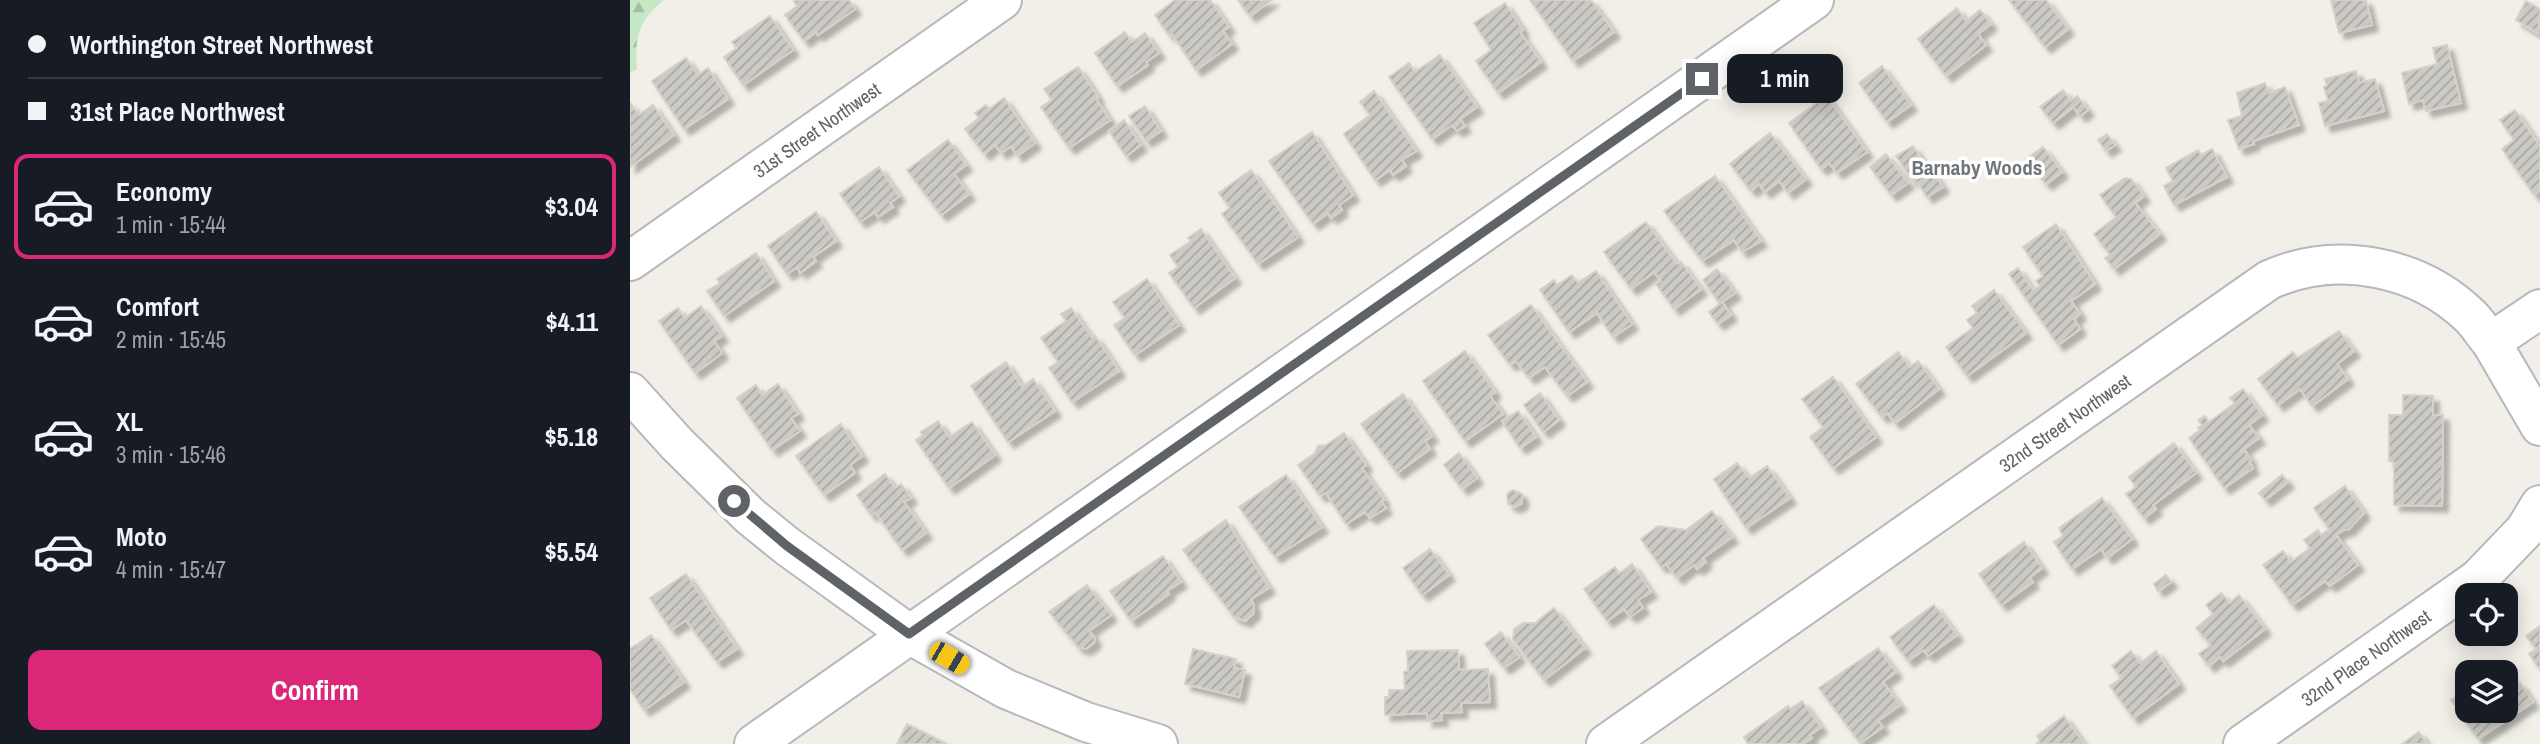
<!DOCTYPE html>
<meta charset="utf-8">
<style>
body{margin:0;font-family:"Archivo Narrow",sans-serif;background:#242831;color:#f1f3f6;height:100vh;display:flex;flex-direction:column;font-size:26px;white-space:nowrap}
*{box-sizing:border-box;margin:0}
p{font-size:23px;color:#9ea1a6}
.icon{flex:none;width:38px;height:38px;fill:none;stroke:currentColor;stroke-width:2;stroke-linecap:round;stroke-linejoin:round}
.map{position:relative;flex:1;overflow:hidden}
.drawer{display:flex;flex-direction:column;background:#171b24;width:630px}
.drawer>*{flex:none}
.guide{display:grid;align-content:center;height:154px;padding:0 28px;background:#171b24}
.tools{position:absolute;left:1825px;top:583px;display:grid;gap:14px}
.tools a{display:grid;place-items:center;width:63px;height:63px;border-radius:14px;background:#171b24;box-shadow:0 4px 18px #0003;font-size:35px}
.end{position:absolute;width:32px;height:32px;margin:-16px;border:9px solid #5f6368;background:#fff;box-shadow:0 0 0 4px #fff}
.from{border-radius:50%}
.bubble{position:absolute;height:49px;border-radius:14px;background:#171b24;box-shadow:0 4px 18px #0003;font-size:23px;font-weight:700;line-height:49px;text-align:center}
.car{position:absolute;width:21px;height:42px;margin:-21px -10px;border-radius:9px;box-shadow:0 0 5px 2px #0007;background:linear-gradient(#f5c518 24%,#345 0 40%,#f5c518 0 76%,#345 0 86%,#f5c518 0)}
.guide b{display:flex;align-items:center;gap:24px;height:66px;font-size:26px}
.guide b+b{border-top:2px solid #363941}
.guide i{width:18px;height:18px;background:#f1f3f6}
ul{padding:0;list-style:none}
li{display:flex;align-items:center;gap:21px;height:105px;margin:0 14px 10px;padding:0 14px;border:4px solid transparent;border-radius:14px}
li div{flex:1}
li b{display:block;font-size:26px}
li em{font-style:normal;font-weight:700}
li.selected{border-color:#db2777}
li>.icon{width:63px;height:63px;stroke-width:1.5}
.primary-button{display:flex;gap:14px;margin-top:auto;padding:14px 28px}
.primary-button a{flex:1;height:80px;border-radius:14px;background:#db2777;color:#fff;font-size:28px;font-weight:700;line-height:80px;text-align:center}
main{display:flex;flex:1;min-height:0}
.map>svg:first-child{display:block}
.forest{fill:url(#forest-firs)}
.building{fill:url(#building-hatch);stroke:#d6d1c6;stroke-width:2;filter:url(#shadow)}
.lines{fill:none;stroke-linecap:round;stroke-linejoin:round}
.minor-casing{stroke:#b5b8bc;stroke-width:42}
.minor{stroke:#fff;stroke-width:38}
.route{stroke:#5f6368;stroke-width:9}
.labels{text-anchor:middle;stroke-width:7;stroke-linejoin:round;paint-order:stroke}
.street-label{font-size:19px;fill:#5f6368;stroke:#fff}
.neighbourhood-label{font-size:21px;font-weight:bold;fill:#70757a;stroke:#fff}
</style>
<main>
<section class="drawer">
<div class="guide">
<b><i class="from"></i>Worthington Street Northwest</b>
<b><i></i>31st Place Northwest</b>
</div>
<ul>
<li class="selected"><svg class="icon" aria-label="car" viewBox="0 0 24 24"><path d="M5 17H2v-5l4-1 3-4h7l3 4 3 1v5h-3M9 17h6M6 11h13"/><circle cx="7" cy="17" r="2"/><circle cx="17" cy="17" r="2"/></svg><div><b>Economy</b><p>1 min · 15:44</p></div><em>$3.04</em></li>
<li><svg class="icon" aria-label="car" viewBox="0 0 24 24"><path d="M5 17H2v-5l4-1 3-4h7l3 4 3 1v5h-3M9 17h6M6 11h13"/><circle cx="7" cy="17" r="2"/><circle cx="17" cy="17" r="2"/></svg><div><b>Comfort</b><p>2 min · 15:45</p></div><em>$4.11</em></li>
<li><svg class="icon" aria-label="car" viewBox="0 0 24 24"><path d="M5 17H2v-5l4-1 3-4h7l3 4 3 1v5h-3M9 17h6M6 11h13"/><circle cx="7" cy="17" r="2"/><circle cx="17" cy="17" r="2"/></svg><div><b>XL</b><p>3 min · 15:46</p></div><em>$5.18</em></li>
<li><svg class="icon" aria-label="car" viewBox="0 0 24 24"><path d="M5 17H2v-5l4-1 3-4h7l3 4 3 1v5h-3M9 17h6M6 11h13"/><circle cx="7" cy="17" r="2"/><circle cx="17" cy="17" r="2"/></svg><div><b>Moto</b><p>4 min · 15:47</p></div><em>$5.54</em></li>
</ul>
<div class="primary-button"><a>Confirm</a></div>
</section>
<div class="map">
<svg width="1910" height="744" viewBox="0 0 1910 744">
<defs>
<pattern id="forest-firs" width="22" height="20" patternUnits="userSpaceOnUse" patternTransform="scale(1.75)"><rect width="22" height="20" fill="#c5e8c5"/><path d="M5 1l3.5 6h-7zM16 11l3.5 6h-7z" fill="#a3c0a4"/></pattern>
<pattern id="building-hatch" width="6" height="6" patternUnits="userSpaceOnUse" patternTransform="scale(1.75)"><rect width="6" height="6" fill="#cccac5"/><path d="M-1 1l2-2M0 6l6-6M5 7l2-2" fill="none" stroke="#a9a8a4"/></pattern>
<filter id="shadow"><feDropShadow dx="6" dy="6" stdDeviation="2" flood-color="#0004"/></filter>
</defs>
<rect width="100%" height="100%" fill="#f1efe8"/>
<!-- forest -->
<path class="forest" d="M0 0H34C9 20 4 38 7 69L0 73Z"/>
<!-- building -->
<path class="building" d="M166 0H219L225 9 188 35 186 32 174 41 155 15 167 6 164 1Z
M545 0H580L599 27 593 31 602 44 566 70 542 34 539 35 525 15Z
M608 0H642L620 16Z
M900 0H961L984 32 943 61Z
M1379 0H1416L1438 29 1415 47Z
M1701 0H1736L1742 25 1709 33Z
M1896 1 1910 9 1908 33 1886 20Z
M875 3 893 30 890 32 911 62 868 93 846 61 861 50 844 23Z
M1327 8 1336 21 1350 10 1361 24 1348 34 1356 45 1316 76 1288 39Z
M140 16 163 50 113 85 94 57 107 48 102 42Z
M495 32 502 42 515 33 529 53 516 62 518 65 487 86 465 53Z
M1817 45 1831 103 1796 111 1793 100 1779 104 1772 73 1807 64 1803 48Z
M810 55 847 107 830 119 835 126 827 131 822 125 802 139 759 77 779 63 785 72Z
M56 58 68 75 78 68 98 99 54 129 22 81Z
M1252 66 1281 105 1257 122 1229 83Z
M448 67 468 97 466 99 480 120 439 148 411 107 422 100 414 89Z
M1726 71 1729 83 1745 79 1754 111 1695 126 1689 103 1698 101 1694 87 1697 85 1695 79Z
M1635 83 1639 93 1655 87 1669 125 1623 141 1624 144 1609 149 1598 120 1612 116 1607 93Z
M1433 90 1441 101 1447 96 1458 110 1450 116 1443 107 1423 123 1410 107Z
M744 91 786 151 772 160 776 166 763 175 760 170 745 180 714 134 740 115 730 102Z
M1197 96 1237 152 1207 173 1199 163 1191 169 1159 123Z
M374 98 405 143 387 156 381 146 371 153 365 145 354 154 335 129 349 118 345 113 356 105 359 109Z
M0 103 9 115 23 105 44 135 0 167Z
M515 106 531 131 516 141 499 116Z
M1885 110 1910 146V190L1904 195 1872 149 1884 140 1870 120Z
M494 120 511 145 496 156 479 131Z
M682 132 723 195 709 205 712 210 701 218 698 213 683 224 639 161Z
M1140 133 1176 179 1158 193 1149 181 1135 192 1129 184 1121 191 1100 164Z
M1477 134 1485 145 1476 151 1468 140Z
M318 140 336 165 324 174 339 194 311 215 277 170Z
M1283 146 1299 170 1283 181 1266 156Z
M1413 147 1432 172 1416 184 1396 159Z
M1582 149 1597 177 1544 205 1534 186 1543 181 1536 168 1568 150 1571 155Z
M1256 154 1278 183 1261 195 1240 167Z
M249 167 269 196 260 203 263 207 248 217 245 212 230 222 210 194Z
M621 170 668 237 628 264 592 214 600 208 589 193Z
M1304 173 1313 187 1297 197 1288 183Z
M1085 176 1131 241 1112 252 1104 240 1072 261 1034 211Z
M1495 178 1501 179 1514 196 1505 203 1530 234 1484 269 1475 258 1480 255 1464 234 1486 217 1470 195Z
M186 212 206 241 183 257 186 261 170 273 167 267 157 274 138 246Z
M1016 222 1047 264 1051 262 1071 289 1044 309 1026 284 1031 281 1024 272 1001 289 974 252Z
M1426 224 1465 284 1441 301 1450 314 1444 319 1450 329 1428 345 1379 274 1388 268 1403 290 1410 286 1406 281 1413 276 1393 247Z
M571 229 605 278 564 308 539 273 548 267 540 255 561 241 558 238Z
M126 253 144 281 94 316 77 291 90 283 87 279Z
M1087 269 1105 293 1092 302 1101 315 1088 324 1079 312 1090 304 1073 280Z
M966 271 1002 324 983 337 967 313 939 332 910 290 924 280 927 285 942 275 948 283Z
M517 279 549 325 505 355 484 325 495 318 483 302Z
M1364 290 1396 333 1337 376 1316 347 1343 328 1337 320 1347 313 1342 306Z
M901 305 957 382 937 396 915 367 899 378 886 361 880 365 858 335Z
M71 306 92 336 84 341 92 353 65 373 29 321 48 308 55 318Z
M441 308 462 338 465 336 489 371 442 402 419 368 428 362 411 338 436 321 431 314Z
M1709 331 1724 351 1707 364 1718 379 1682 406 1670 389 1648 405 1628 379 1663 352 1667 358Z
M835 351 865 392 860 396 873 414 835 441 793 381Z
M1268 352 1280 367 1288 361 1309 389 1265 423 1257 413 1252 417 1226 384Z
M376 362 392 387 403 379 425 411 378 442 341 386Z
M1203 377 1246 437 1203 468 1180 437 1193 427 1172 399Z
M148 384 168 414 161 418 170 431 142 450 107 398 126 385 132 395Z
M1613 389 1632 415 1619 425 1629 438 1611 451 1612 453 1615 451 1621 460 1619 461 1623 468 1594 488 1559 438 1570 430 1568 428 1572 425 1568 420 1575 416 1579 422 1605 403 1600 398Z
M910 393 929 420 913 432 894 405Z
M773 394 802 436 795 441 800 449 767 473 731 424Z
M1773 395 1803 396V415H1813L1812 506 1764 505V462L1759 461V415H1773Z
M888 411 906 437 890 448 872 421Z
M308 421 319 437 342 422 365 455 319 488 286 440 293 435 291 432Z
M211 424 232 456 220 465 225 473 194 495 166 456Z
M714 433 736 465 732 468 754 500 751 501 756 508 740 518 735 512 716 524 696 493 690 496 668 465 685 453 688 446 696 445Z
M1544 443 1566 473 1523 505 1526 509 1514 518 1496 494 1506 487 1499 477Z
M829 453 847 478 832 489 814 465Z
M1107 463 1119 478 1137 466 1160 498 1116 528 1084 479Z
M255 474 265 488 271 484 281 498 274 502 296 533 272 550 245 512 241 515 227 495Z
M656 475 692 527 645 557 609 507Z
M1652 475 1658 482 1635 500 1629 493Z
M1715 486 1734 513 1718 530H1714L1706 535 1728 565 1700 586 1695 581 1662 605 1633 565 1653 551 1661 562 1680 548 1674 540 1688 530 1691 535 1699 529 1684 508Z
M883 490 892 494V503L885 507 878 504 877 494Z
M1472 498 1502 539 1477 558 1471 549 1442 569 1424 542 1433 536 1429 528Z
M1082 511 1102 537 1073 558 1076 562 1067 569 1064 565 1047 578 1036 564 1031 567 1011 539 1028 526 1056 530Z
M596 520 639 588 621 599 624 606V613L615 621 604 617 553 550Z
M1394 542 1412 568 1399 578 1403 582 1371 605 1349 574Z
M800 549 819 575 792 595 773 568Z
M533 556 551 582 537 591 539 594 501 621 480 591Z
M1002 564 1021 592 1008 600 1013 608 1000 617 994 609 977 621 954 589 985 567 989 574Z
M56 574 107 649 87 662 56 620 41 630 20 598Z
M1536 575 1541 582 1528 591 1524 584Z
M457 585 481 615 459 631 465 638 464 643 456 649 448 647 419 612Z
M1591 593 1600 603 1609 595 1635 629 1593 661 1590 657 1579 666 1569 654 1581 645 1566 628 1583 614 1576 605Z
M1304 605 1327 635 1298 656 1293 650 1278 661 1260 637Z
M924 608 955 648 914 680 883 640 884 629 893 623H905Z
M1910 626V666L1908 667 1899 654 1906 649 1896 636Z
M871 632 889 657 874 668 855 644Z
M21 635 54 682 14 710 0 689V649Z
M1248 648 1266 672 1253 682 1270 705 1248 721 1253 727 1230 743 1189 688Z
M563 649 606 659 604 668 615 670 609 697 555 684Z
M828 650 829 670 858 669 860 702 831 703 832 712 811 713 812 720 797 721V713L755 715V697H759V690H775L774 672 778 671 777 651Z
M1501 651 1510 663 1526 651 1549 684 1503 718 1480 686 1492 678 1482 666Z
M1862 661 1866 666 1872 663 1887 685 1890 683 1903 702 1848 739 1821 700 1838 689V710H1876V672H1845Z
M1172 701 1191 727 1180 735 1182 738 1173 744H1118L1114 737 1158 706 1160 709Z
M1434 716 1454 744H1406L1410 741 1407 736Z
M277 724 317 744H267Z
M1789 732 1797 744H1772Z"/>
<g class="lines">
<defs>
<g id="minor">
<path id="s1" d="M0 261 372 0"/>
<path d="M1861 342 1910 426"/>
<path d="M0 392 47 444 120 516 157 546 279 634 376 689 456 722 528 744"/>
<path d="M124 744 1184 0"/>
<path id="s2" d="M976 744 1639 280C1706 250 1788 265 1841 317 1848 324 1854 334 1861 342L1910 309"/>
<path id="s3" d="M1613 744 1848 579 1895 530 1910 505"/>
</g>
</defs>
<!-- minor casing -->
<use href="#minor" class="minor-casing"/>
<!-- minor -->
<use href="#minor" class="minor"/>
</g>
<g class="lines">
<!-- route -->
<path class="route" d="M104 501 157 546 279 634 1072 79"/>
</g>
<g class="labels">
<!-- street labels -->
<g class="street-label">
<text dy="7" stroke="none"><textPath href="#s1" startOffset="228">31st Street Northwest</textPath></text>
<text dy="7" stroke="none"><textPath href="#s2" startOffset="560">32nd Street Northwest</textPath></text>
<text dy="7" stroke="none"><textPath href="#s3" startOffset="150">32nd Place Northwest</textPath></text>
</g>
<!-- neighbourhood labels -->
<g class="neighbourhood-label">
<text x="1347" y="175">Barnaby Woods</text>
</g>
</g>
</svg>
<div class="tools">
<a><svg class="icon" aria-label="locate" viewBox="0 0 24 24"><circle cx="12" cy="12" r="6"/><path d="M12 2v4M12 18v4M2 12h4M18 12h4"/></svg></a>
<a><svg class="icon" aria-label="layers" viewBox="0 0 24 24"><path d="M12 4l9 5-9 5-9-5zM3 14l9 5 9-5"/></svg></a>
</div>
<i class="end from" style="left:104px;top:501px"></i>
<i class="end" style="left:1072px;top:79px"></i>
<div class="bubble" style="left:1097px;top:54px;width:116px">1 min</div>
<i class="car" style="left:319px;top:658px;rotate:120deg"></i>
</div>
</main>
